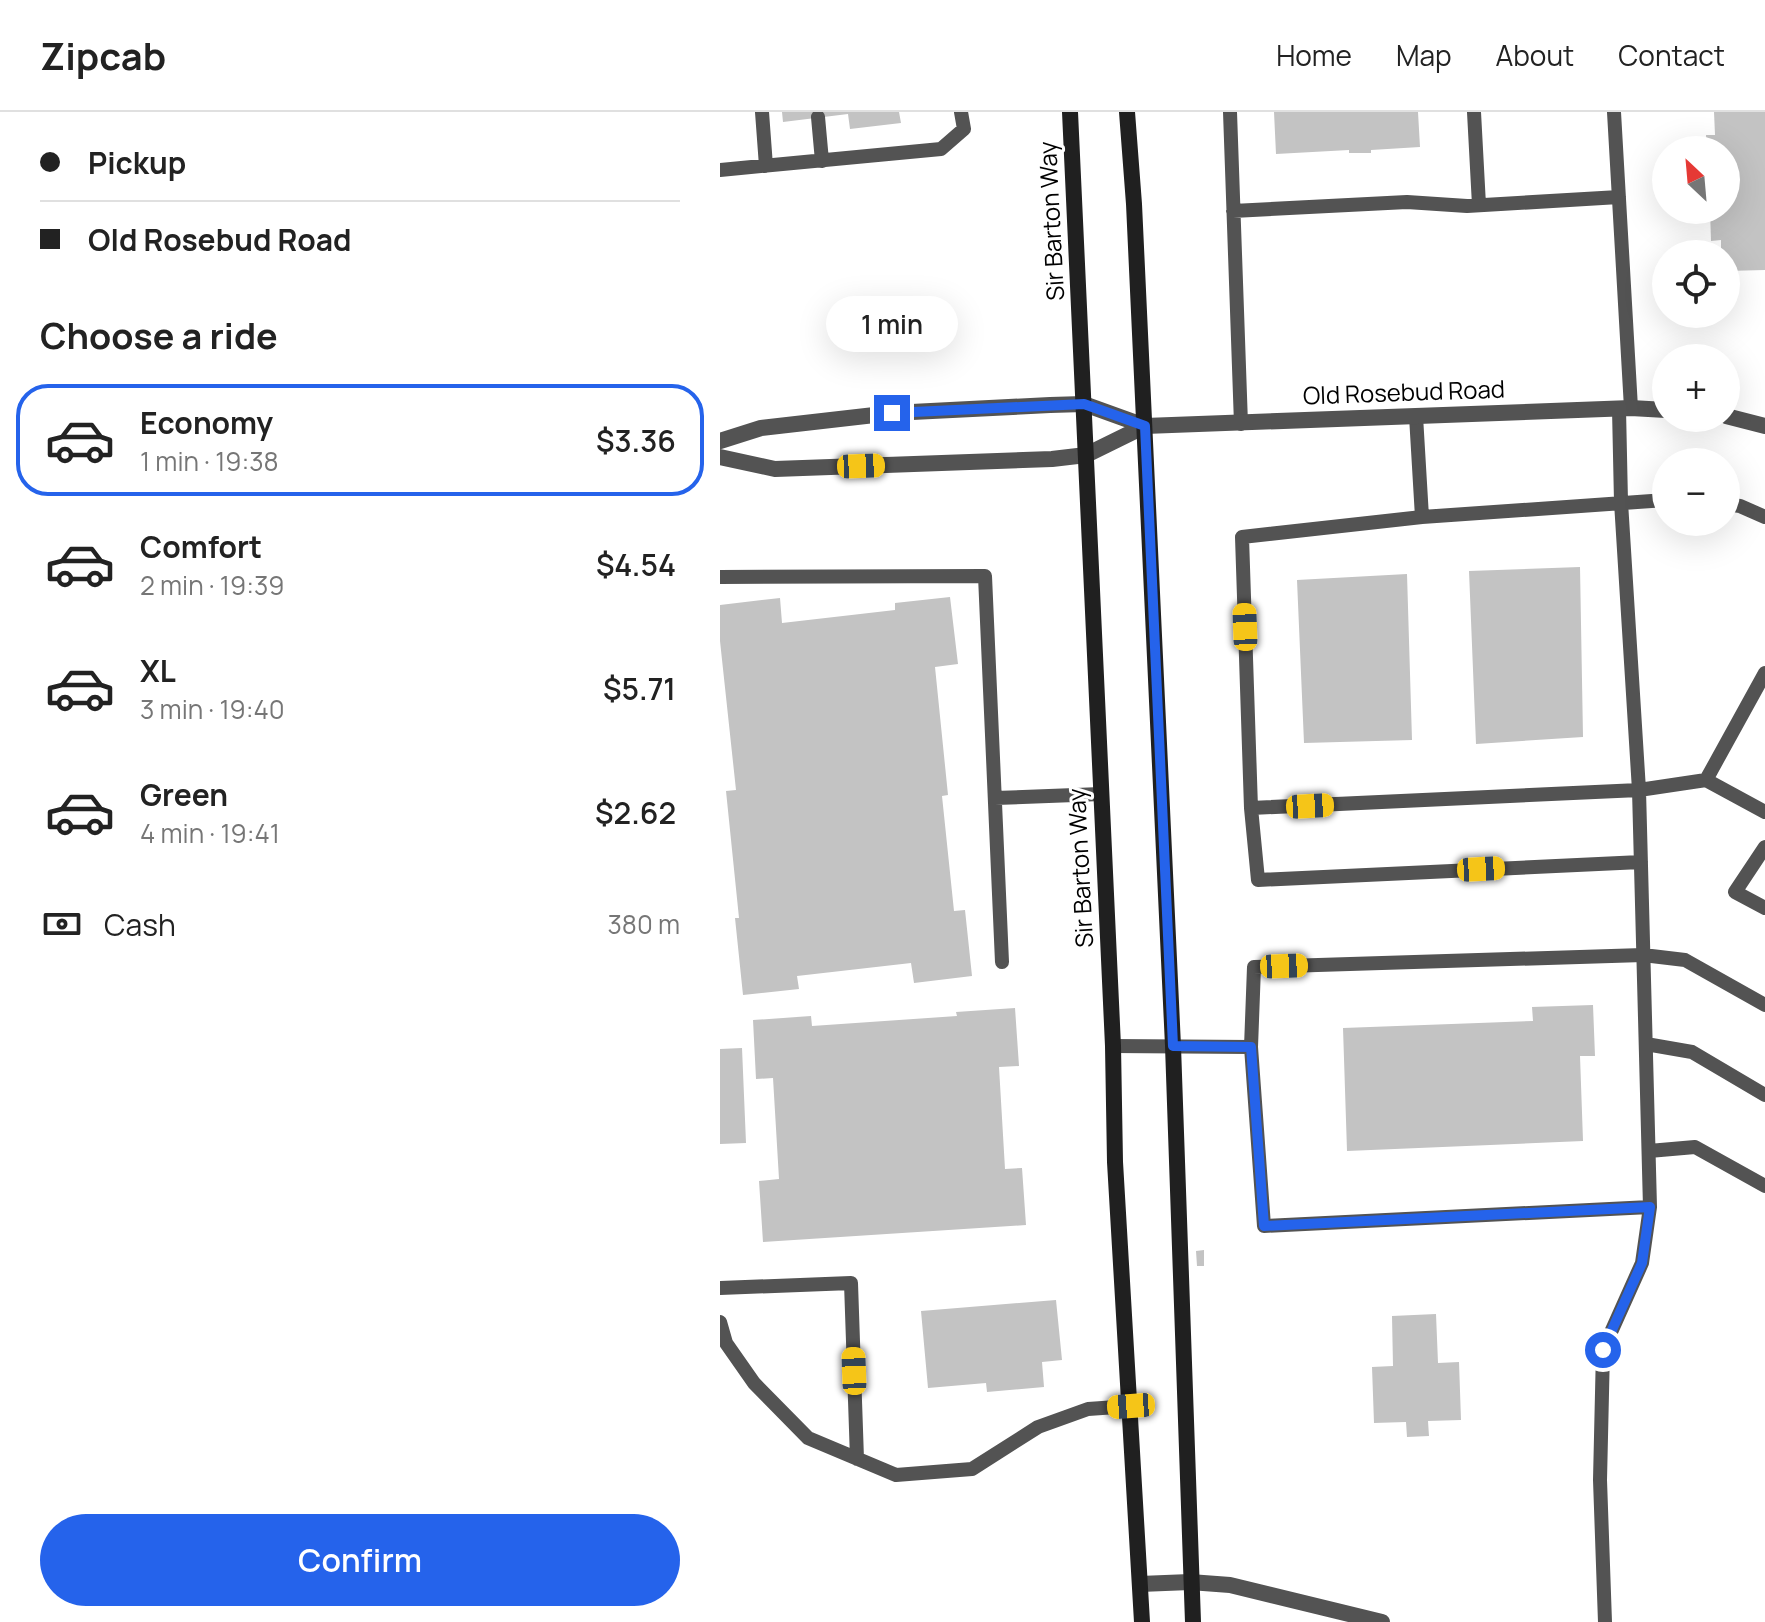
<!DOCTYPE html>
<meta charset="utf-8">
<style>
body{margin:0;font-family:Manrope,sans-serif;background:#f6f6f6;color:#222;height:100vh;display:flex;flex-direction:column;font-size:30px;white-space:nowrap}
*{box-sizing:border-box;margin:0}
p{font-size:26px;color:#767676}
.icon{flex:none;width:44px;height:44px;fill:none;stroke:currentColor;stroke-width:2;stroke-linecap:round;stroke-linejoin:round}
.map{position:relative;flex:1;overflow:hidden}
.side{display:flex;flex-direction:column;background:#fff;width:720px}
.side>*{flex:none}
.guide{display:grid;align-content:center;height:176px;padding:0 40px;background:#fff}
.needle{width:52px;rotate:334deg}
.fabs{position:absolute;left:932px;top:24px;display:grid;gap:16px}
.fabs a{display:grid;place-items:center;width:88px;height:88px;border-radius:50%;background:#fff;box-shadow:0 8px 32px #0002;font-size:40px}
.end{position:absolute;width:36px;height:36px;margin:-18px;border:10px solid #2563eb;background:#fff;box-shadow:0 0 0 4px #fff}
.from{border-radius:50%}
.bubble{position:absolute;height:56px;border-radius:28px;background:#fff;box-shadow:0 8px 32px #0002;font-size:26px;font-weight:600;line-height:56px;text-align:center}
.car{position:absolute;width:24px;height:48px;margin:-24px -12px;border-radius:10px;box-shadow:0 0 6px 2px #0007;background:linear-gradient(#f5c518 24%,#345 0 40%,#f5c518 0 76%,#345 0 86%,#f5c518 0)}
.guide b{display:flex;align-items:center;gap:28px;height:76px;font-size:30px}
.guide b+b{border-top:2px solid #e0e0e0}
.guide i{width:20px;height:20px;background:#222}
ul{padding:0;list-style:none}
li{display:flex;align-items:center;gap:24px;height:112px;margin:0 16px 12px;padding:0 24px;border:4px solid transparent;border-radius:32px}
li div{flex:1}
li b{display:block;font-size:30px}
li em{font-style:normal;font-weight:600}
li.selected{border-color:#2563eb}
li>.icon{width:72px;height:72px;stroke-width:1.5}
h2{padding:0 40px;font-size:36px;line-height:96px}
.pay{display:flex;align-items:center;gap:20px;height:88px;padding:0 40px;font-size:30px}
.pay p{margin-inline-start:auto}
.cta{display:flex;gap:16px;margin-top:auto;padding:16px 40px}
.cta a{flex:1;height:92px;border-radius:48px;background:#2563eb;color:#fff;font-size:32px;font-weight:600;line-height:92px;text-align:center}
header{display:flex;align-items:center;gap:48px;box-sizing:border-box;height:112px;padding:0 40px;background:#fff;border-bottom:2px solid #e0e0e0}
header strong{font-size:38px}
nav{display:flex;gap:44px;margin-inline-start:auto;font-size:28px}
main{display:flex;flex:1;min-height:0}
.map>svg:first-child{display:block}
.building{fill:#c3c3c3}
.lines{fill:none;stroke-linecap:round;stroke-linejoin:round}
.lane{stroke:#535353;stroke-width:14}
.street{stroke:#535353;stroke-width:16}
.secondary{stroke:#202020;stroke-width:16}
.route{stroke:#2563eb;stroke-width:10}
.labels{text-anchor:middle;stroke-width:6;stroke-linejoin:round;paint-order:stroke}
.street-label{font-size:24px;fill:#000;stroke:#fff}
</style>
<header>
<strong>Zipcab</strong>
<nav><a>Home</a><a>Map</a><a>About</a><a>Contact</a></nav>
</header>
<main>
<section class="side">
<div class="guide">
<b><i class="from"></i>Pickup</b>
<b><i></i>Old Rosebud Road</b>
</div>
<h2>Choose a ride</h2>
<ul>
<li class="selected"><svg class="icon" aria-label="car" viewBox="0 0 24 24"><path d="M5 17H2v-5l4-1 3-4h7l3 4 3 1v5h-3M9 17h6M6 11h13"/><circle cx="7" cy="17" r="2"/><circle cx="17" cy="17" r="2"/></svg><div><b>Economy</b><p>1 min · 19:38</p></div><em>$3.36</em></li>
<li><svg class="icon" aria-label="car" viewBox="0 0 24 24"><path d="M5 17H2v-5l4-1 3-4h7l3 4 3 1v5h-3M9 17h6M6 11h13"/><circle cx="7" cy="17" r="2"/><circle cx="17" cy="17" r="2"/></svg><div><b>Comfort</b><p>2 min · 19:39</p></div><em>$4.54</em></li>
<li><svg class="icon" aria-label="car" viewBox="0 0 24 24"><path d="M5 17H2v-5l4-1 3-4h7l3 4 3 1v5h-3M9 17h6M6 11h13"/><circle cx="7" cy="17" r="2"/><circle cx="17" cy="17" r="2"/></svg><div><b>XL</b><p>3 min · 19:40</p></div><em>$5.71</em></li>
<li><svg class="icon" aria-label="car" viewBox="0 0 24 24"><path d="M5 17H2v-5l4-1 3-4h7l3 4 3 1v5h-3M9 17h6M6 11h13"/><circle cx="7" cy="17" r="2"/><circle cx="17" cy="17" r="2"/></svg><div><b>Green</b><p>4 min · 19:41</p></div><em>$2.62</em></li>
</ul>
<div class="pay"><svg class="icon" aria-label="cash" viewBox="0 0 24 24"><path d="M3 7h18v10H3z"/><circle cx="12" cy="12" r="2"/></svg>Cash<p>380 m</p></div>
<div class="cta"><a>Confirm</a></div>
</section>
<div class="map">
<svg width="1045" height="1510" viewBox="0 0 1045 1510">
<rect width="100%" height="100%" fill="#fff"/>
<!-- building -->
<path class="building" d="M62 0H179L181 11 130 17 128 2 63 10Z
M554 0H698L700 35 651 38V41H629V38L556 42Z
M994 0H1045V158L1006 159V142H1001V128L991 129 990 98H1006V38H987L986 23H995Z
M860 455 863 625 756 632 749 459Z
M687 462 692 628 584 631 577 468Z
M230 485 238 552 215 555 228 683 222 684 234 799 245 798 252 864 194 871 191 851 77 864 79 877 23 883 15 806H19L6 679 16 678 0 529V493L60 486 62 511 175 498V491Z
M873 893 875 944H860L863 1029 627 1039 623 916 813 909 812 895Z
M295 896 299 954 279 955 285 1057 302 1056 306 1113 43 1130 39 1069 59 1067 53 966 36 967 33 908 91 904 92 914 237 904 236 900Z
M22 936 26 1031 0 1032V937Z
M484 1138V1154H477L476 1139Z
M336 1188 342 1248 322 1250 324 1275 267 1280 266 1271 208 1276 201 1199Z
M716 1202 718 1251 739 1250 741 1308 708 1309 709 1324 687 1325 686 1310 654 1311 652 1255 673 1254 672 1204Z"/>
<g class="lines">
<!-- lane -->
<path class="lane" d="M42 0 46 54
M510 0 521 312
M754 0 759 93
M894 0 911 296
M98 5 102 49
M0 58 221 37 244 17 241 0
M513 99 687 90 747 94 899 85
M696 304 702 405 522 425 531 696 919 678 901 390 899 297
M1006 392 1020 394 1045 405
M702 405 946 388
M0 465 265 464 282 850
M986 668 1045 700
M275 686 381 682
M531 696 538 768 921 750
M1045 735 1015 780 1045 796
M926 932 972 940 1045 983
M393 934 531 935 544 1114 930 1095 919 678 986 668 1045 561
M531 935 534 855 923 843 965 848 1045 893
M929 1039 975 1035 1045 1074
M0 1176 131 1171 137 1347
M0 1210 6 1231 34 1271 88 1326 176 1363 252 1357 318 1315 368 1297 411 1294
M885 1510 880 1368 883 1238 922 1151 930 1095"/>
<!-- street -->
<path class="street" d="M1006 304 1045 314
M0 329 41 316 172 301 330 293 364 292 425 314 911 296 946 298
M0 345 55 357 332 347 366 343 425 314
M420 1472 470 1470 510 1473 662 1510"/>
<!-- secondary -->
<path class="secondary" d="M350 0 393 934 395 1050 422 1510
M407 0 414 92 453 934 473 1510"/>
</g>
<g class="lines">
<!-- route -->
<path class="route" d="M172 301 364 292 425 314 453 934 531 935 544 1114 930 1095 922 1151 883 1238"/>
</g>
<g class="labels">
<!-- street labels -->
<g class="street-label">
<text transform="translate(332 109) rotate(-93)" y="8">Sir Barton Way</text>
<text transform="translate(684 281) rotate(-2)" y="8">Old Rosebud Road</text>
<text transform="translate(361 756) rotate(-93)" y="8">Sir Barton Way</text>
</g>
</g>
</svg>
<div class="fabs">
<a><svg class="needle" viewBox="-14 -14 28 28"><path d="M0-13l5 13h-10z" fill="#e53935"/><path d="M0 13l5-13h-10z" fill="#767676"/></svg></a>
<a><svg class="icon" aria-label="locate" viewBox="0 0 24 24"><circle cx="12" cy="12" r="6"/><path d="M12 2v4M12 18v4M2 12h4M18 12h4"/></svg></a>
<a>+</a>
<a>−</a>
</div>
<i class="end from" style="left:883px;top:1238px"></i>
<i class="end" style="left:172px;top:301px"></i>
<div class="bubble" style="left:106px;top:184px;width:132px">1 min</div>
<i class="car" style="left:141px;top:354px;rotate:88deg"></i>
<i class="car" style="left:525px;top:515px;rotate:358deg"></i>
<i class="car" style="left:590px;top:694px;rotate:87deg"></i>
<i class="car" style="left:761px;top:757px;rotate:87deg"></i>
<i class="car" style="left:564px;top:854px;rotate:88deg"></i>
<i class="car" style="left:134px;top:1259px;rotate:358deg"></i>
<i class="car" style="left:411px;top:1294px;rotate:266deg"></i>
</div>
</main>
